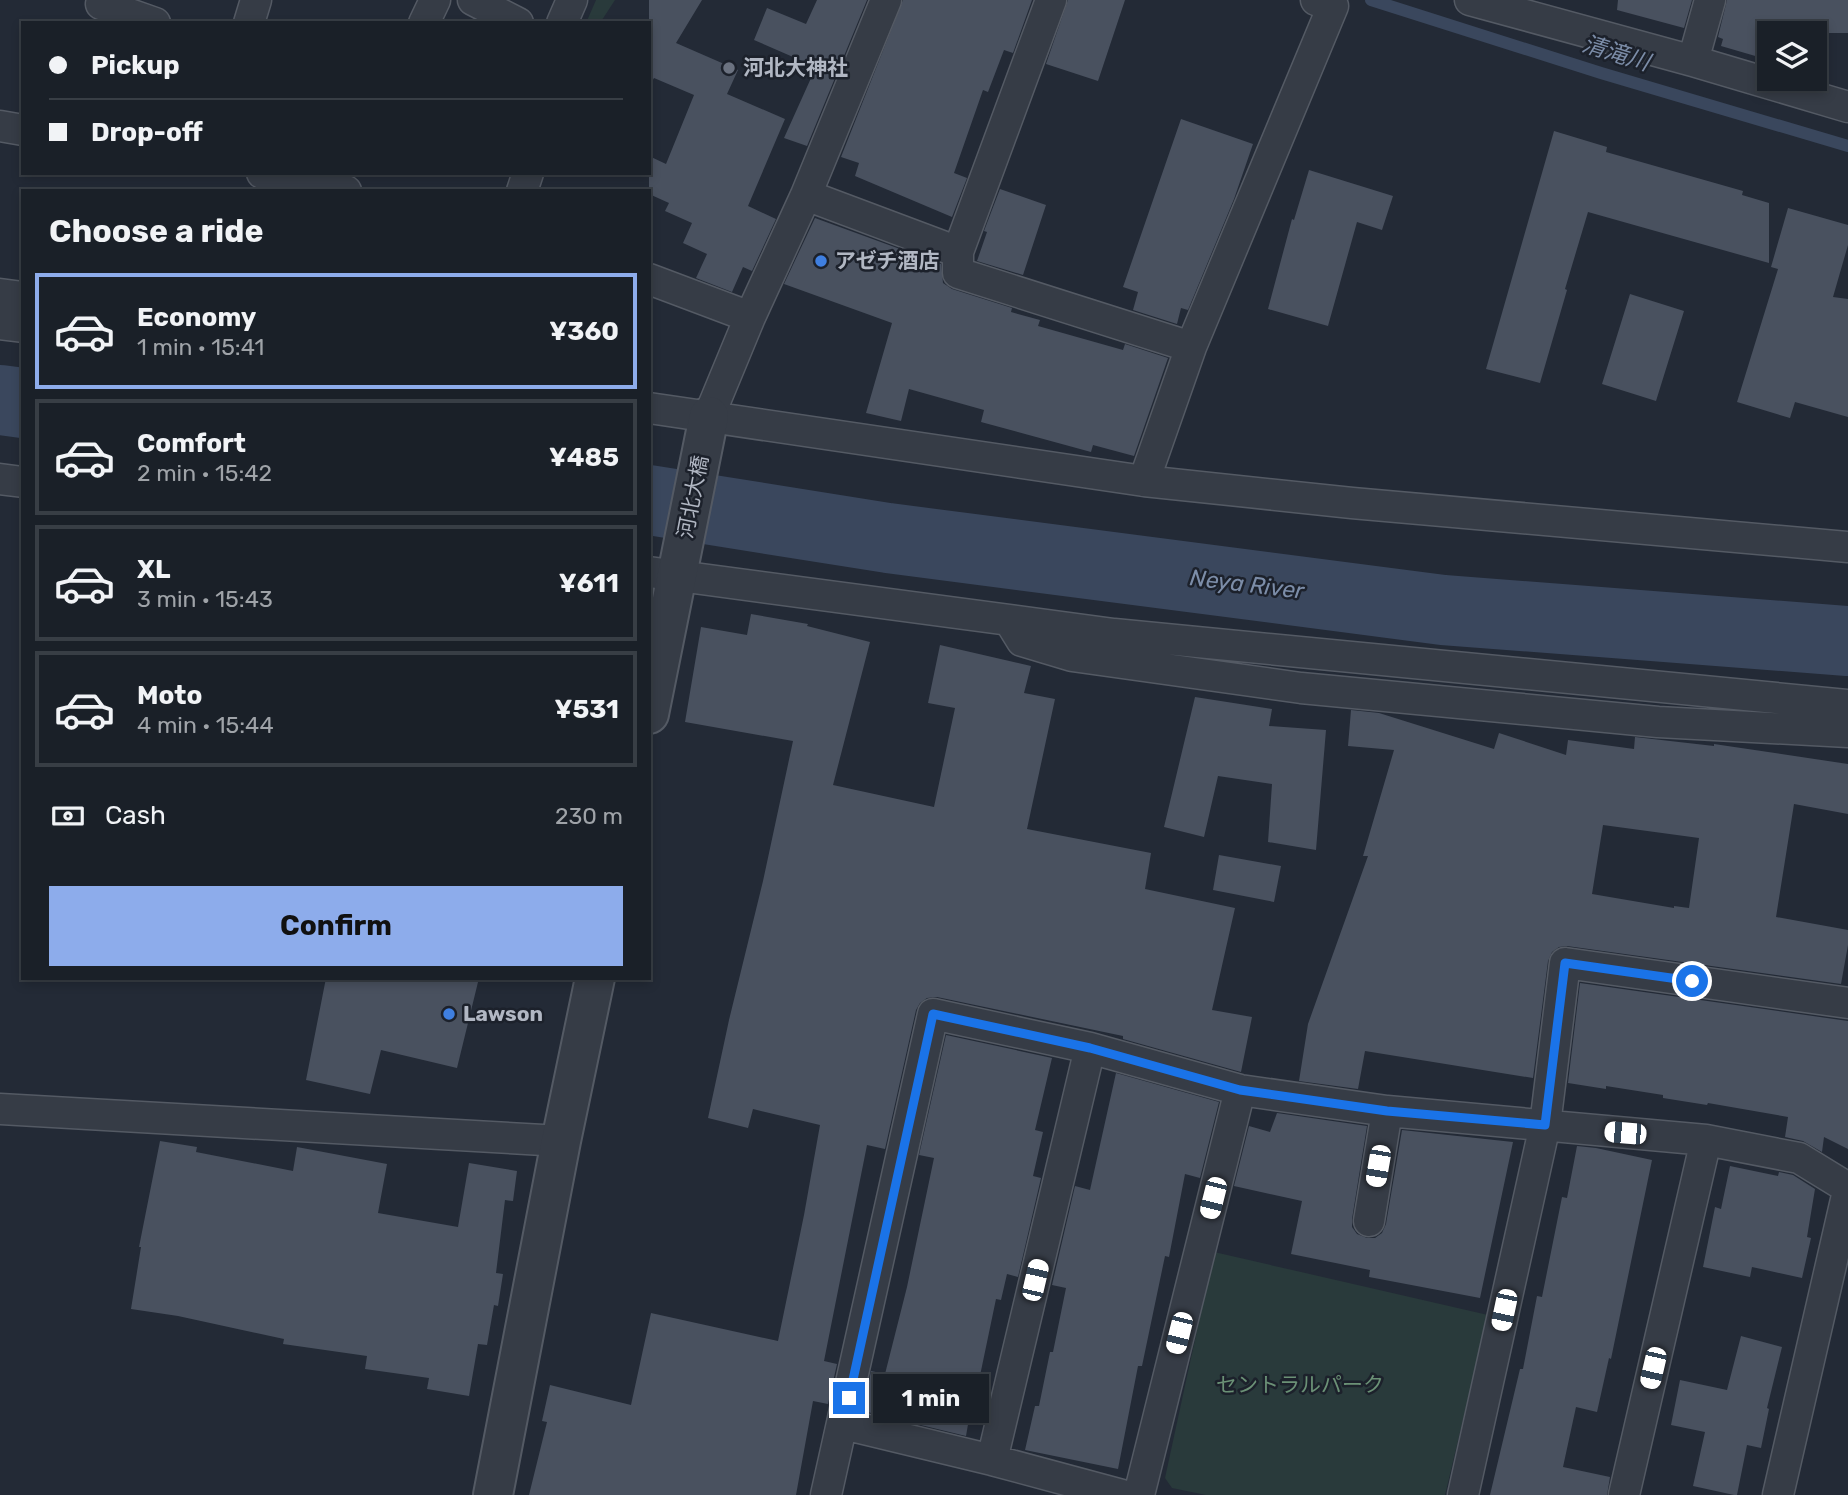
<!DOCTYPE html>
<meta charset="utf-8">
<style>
body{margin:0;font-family:Rubik,"Noto Sans JP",sans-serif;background:#232830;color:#f1f3f6;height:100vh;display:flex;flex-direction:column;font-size:26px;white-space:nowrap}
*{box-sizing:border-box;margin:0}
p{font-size:23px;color:#9fa3a8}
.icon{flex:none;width:38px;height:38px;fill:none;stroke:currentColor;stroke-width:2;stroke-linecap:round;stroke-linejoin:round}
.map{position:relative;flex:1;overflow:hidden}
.side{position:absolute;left:21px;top:189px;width:630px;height:791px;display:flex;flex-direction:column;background:#1a2028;border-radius:0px;box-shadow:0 4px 10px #0003,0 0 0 2px #383e45}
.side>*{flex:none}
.top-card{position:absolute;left:21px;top:21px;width:630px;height:154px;border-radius:0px;box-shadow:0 4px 10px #0003,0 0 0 2px #383e45;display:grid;align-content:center;height:154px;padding:0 28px;background:#1a2028}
.tools{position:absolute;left:1757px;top:21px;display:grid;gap:14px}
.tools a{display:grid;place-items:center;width:70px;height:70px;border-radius:0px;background:#1a2028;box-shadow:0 4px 10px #0003,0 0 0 2px #383e45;font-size:35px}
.end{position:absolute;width:32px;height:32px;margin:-16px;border:9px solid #1a73e8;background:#fff;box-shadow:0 0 0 4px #fff}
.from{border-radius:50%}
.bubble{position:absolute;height:49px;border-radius:0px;background:#1a2028;box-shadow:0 4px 10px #0003,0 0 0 2px #383e45;font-size:23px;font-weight:700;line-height:49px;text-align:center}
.car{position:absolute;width:21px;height:42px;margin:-21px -10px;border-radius:9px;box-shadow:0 0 5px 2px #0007;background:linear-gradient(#fff 24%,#345 0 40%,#fff 0 76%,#345 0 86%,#fff 0)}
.top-card b{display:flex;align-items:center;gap:24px;height:66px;font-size:26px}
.top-card b+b{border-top:2px solid #383e45}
.top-card i{width:18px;height:18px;background:#f1f3f6}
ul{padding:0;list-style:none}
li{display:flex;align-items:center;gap:21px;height:116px;margin:0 14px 10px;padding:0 14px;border:4px solid #383e45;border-radius:0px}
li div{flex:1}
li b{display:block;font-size:26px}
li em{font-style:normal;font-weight:700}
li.selected{border-color:#8daceb}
li>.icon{width:63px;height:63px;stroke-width:1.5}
h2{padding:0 28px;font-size:32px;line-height:84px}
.pay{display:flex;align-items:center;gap:18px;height:77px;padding:0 28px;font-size:26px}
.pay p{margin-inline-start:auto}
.action{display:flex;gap:14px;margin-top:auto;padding:14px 28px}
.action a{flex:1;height:80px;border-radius:0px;background:#8daceb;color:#111;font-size:28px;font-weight:700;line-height:80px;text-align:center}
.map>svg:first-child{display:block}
.green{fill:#293a3b}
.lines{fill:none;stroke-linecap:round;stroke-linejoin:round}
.stream{stroke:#3a475d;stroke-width:12}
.river{stroke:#3a475d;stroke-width:70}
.building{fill:#49515f;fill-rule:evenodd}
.minor-casing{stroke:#545a64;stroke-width:33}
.tertiary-casing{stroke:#545a64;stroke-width:42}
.minor{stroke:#363c46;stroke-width:30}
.tertiary{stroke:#363c46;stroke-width:38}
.route{stroke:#1a73e8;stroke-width:9}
.worship-dot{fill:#6b7280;stroke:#1c212b;stroke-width:2.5}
.shop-dot{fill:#3f7fe0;stroke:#1c212b;stroke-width:2.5}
.labels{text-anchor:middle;stroke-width:5;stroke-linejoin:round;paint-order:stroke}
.poi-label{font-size:21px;font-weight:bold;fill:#b1b7c3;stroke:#1c212b;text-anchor:start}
.street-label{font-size:21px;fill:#b1b7c3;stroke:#1c212b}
.park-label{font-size:21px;fill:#6b9176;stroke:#1c212b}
.water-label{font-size:23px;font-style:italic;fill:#7c8da8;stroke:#1c212b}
</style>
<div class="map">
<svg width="1848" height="1495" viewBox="0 0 1848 1495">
<rect width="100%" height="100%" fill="#232a36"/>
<!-- green -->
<path class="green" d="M596 0H615L600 23H586Z
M1214 1252 1488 1315 1445 1495H1206L1172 1488 1165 1478Z"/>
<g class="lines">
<!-- stream -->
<path class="stream" d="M1371 0 1601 73 1848 146"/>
<!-- river -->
<path class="river" d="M0 400 23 403
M649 500 888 538 1443 610 1848 641"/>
</g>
<!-- building -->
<path class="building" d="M649 0H702L676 43 738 70 727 94 785 119 748 206 776 219 752 271 743 267 732 292 696 278 707 254 683 243 692 223 665 211 669 203 649 194V156L666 164 694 95 654 78 649 86Z
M817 0H867L807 146 784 138 816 67 754 40 767 8 806 24Z
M903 0H1032L1013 53 1004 50 988 92 983 90 954 173 967 178 952 217 855 176 859 163 841 157Z
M1068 0H1125L1098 81 1046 64Z
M1618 0H1692L1684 28 1617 10Z
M1727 0H1848V33H1769V60L1721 46 1723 39 1718 37Z
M1181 119 1253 144 1234 199 1188 310 1181 308 1177 324 1133 310 1138 292 1123 287Z
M1554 131 1607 147 1606 152 1743 191 1742 195 1769 203V263L1588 212 1565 289 1567 290 1540 383 1486 369Z
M1309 170 1393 196 1382 230 1357 222 1328 326 1268 309 1292 219 1294 220Z
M1000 189 1046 205 1023 275 977 261 987 232 984 231Z
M1788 208 1848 225V245L1833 297 1848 299V417L1795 402 1790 418 1737 402 1778 269 1771 267Z
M815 218 941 264 943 283 952 289 1012 308 1011 312 1040 320 1038 326 1123 350 1125 344 1168 358 1134 456 1093 445 1091 452 981 422 984 410 909 389 901 421 866 413 892 323 784 284Z
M1630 294 1684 311 1656 401 1602 384Z
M751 614 808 624 807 626 870 642 833 785 934 807 955 708 928 703 940 645 1031 666 1024 693 1055 699 1027 829 1151 853 1145 889 1235 908 1212 1010 1252 1017 1241 1072 1123 1039V1036L937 997 927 998 920 1003 916 1010 885 1149 867 1145 824 1361 837 1364 828 1404 813 1401 796 1495H529L547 1422 542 1421 550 1385 631 1405 651 1313 778 1341 804 1215 820 1125 753 1109 748 1128 708 1118 729 1020 763 881 793 741 685 722 701 627 747 635Z
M1195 697 1272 709 1269 726 1326 730 1316 850 1268 842 1272 784 1218 776 1204 837 1164 827Z
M1351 710 1379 713 1494 749 1499 733 1566 755 1568 740 1634 749 1635 737 1714 746V744L1848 764V814L1794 804 1776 917 1848 930V945L1841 984 1567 946 1559 947 1552 952 1548 961 1533 1078 1365 1051 1358 1089 1299 1081 1308 1024 1368 856H1363L1394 750 1348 746ZM1603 825 1699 838 1689 908 1674 906V908L1592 894Z
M1219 855 1281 866 1274 902 1213 890Z
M326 978H479L457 1068 381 1050 370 1094 306 1080Z
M1580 983 1848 1021V1149L1824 1137 1822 1152 1803 1141 1785 1137 1788 1117 1708 1103 1707 1105 1663 1098V1095L1606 1086V1089L1568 1083Z
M946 1035 1052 1058 1035 1130 1043 1132 1033 1176 1041 1178 1018 1277 1007 1274 1001 1300 996 1299 972 1414 970 1413 966 1436 863 1411 871 1371 885 1374 907 1287 934 1158 919 1155Z
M1116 1073 1219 1102 1200 1178 1185 1174 1169 1257 1165 1256 1142 1366H1138L1118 1469 1025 1450 1035 1406H1039L1050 1352H1053L1066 1288 1052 1285 1075 1186 1090 1190Z
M1277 1113 1367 1126 1352 1219V1227L1357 1234 1367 1238H1375L1382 1233 1386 1224 1402 1130 1513 1142 1480 1298 1369 1277 1370 1270 1291 1254 1302 1201 1234 1186 1249 1126 1270 1132Z
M160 1141 197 1147 196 1152 293 1171 297 1147 387 1164 378 1213 458 1227 469 1163 517 1171 513 1201 505 1200 496 1273 503 1274 498 1306 494 1305 487 1345 478 1344 469 1396 427 1389 429 1378 365 1369 367 1356 283 1344 284 1339 178 1316 131 1309 141 1247H139Z
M1577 1146 1596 1148 1652 1160 1611 1359 1609 1358 1597 1412 1576 1407 1563 1467 1610 1477 1607 1495H1490L1520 1369H1523L1537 1296 1542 1297 1562 1197 1567 1198Z
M1730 1166 1778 1176 1779 1172 1793 1175 1815 1189 1807 1237 1811 1238 1802 1278 1752 1267 1750 1277 1703 1267 1715 1207 1721 1209Z
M1741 1336 1782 1347 1767 1408 1769 1409 1761 1448 1747 1445 1737 1495H1734L1693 1486 1705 1432 1671 1425 1680 1380 1727 1390Z"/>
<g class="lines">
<defs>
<path id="minor" d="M473 0 518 23
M1470 0 1693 61 1848 107
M101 4 155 23
M249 23 256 0
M424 23 435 0
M562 23 572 0
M1693 61 1710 0
M0 126 23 130
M262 173 346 191
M522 191 528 173
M806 195 958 252V273L1191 347
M958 252 1051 0
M649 279 750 317
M0 294 23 297
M0 324 23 327
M649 408 1144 481 1352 503 1848 547
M709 416 750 317 806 195 886 0
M0 479 23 482
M1144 481 1191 347 1333 6 1316 0
M649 572 1114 634 1848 705
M1009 620 1022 641 1072 656 1301 688 1658 722 1848 732
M0 1109 561 1141
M1369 1221 1387 1111
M843 1424 992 1460 1122 1495
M992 1460 1090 1048
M826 1495 933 1014 1090 1048 1240 1090 1387 1111 1706 1140 1799 1158 1848 1188
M1139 1495 1240 1090
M1463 1495 1545 1125 1565 963 1848 1003
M1624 1495 1706 1140
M1778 1495 1848 1191"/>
<path id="tertiary" d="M649 714 709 416
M493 1495 561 1141 595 978"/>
</defs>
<!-- minor casing -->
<use href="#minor" class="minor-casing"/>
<!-- tertiary casing -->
<use href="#tertiary" class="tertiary-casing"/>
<!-- minor -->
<use href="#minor" class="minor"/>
<!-- tertiary -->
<use href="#tertiary" class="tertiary"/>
</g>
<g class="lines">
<!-- route -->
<path class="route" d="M849 1398 933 1014 1090 1048 1240 1090 1387 1111 1545 1125 1565 963 1692 981"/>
</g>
<!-- markers -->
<circle class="worship-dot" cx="729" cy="68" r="7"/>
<g class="shop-dot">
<circle cx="821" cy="261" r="7"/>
<circle cx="449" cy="1014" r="7"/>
</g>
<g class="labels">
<!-- poi labels -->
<g class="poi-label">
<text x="743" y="75">河北大神社</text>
<text x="835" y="268">アゼチ酒店</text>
<text x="463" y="1021">Lawson</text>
</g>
<!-- street labels -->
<g class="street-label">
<text transform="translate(693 497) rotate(-79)" y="7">河北大橋</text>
</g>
<!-- park labels -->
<g class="park-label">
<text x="1300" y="1392">セントラルパーク</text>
</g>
<!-- water labels -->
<g class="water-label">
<text transform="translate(1616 53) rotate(17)" y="8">清滝川</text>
<text transform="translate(1247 584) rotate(7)" y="8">Neya River</text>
</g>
</g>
</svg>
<div class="tools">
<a><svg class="icon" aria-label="layers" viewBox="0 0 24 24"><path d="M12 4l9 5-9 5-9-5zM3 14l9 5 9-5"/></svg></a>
</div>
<i class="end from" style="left:1692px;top:981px"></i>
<i class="end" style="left:849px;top:1398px"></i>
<div class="bubble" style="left:873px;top:1374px;width:116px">1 min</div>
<i class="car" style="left:1625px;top:1133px;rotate:275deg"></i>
<i class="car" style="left:1378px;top:1166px;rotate:190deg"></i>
<i class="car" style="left:1213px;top:1198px;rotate:194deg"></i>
<i class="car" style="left:1035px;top:1280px;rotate:13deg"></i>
<i class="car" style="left:1504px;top:1310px;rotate:192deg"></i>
<i class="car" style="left:1179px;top:1333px;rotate:194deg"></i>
<i class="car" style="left:1653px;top:1368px;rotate:193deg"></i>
<div class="top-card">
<b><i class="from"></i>Pickup</b>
<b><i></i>Drop-off</b>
</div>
<section class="side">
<h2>Choose a ride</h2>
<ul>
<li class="selected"><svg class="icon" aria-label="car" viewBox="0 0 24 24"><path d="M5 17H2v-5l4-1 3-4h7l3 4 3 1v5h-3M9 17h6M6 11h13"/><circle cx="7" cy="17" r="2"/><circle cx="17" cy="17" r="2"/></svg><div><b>Economy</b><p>1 min · 15:41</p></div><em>¥360</em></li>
<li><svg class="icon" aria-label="car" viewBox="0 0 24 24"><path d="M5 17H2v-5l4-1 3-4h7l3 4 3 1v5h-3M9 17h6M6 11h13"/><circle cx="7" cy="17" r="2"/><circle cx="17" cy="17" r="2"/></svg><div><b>Comfort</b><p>2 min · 15:42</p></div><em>¥485</em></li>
<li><svg class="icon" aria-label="car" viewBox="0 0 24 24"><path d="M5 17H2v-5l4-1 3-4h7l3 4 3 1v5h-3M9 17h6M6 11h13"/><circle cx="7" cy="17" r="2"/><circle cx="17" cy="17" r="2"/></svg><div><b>XL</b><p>3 min · 15:43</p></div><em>¥611</em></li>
<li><svg class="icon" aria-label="car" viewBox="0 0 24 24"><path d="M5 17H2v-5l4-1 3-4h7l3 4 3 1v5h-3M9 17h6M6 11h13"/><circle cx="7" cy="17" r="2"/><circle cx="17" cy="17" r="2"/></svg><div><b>Moto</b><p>4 min · 15:44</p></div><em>¥531</em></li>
</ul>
<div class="pay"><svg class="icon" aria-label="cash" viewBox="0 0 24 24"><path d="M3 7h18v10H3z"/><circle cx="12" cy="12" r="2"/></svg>Cash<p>230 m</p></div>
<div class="action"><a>Confirm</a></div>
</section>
</div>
